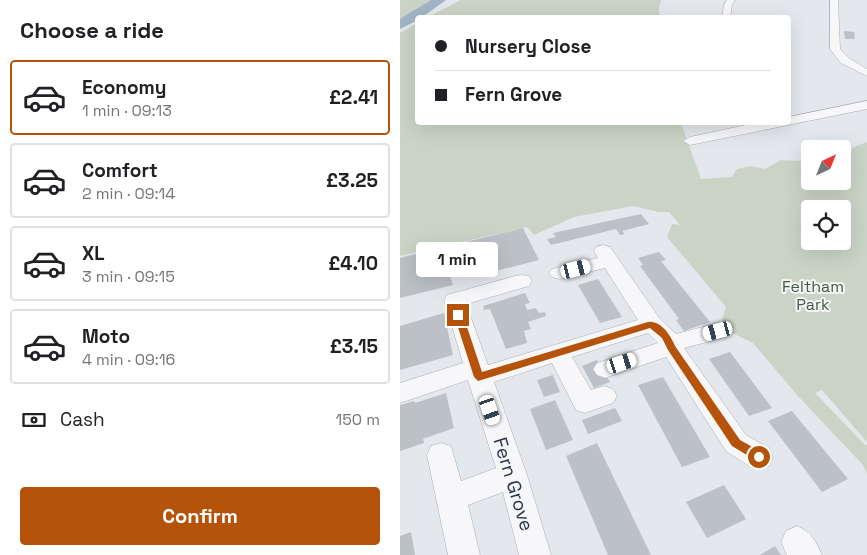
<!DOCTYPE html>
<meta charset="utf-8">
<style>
body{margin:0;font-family:"Space Grotesk",sans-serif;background:#f2f2f2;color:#202124;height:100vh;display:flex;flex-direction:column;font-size:19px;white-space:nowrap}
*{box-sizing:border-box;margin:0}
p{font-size:16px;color:#757577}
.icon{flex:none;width:28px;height:28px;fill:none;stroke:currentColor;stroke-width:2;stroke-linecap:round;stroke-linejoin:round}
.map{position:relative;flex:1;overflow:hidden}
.details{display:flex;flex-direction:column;background:#fff;width:400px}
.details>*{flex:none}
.hud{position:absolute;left:15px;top:15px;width:376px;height:110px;border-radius:5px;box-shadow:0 5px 20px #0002;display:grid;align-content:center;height:110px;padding:0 20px;background:#fff}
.needle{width:32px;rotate:43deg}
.buttons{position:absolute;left:401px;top:140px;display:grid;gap:10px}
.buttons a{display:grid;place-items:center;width:50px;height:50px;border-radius:5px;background:#fff;box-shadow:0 5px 20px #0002;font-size:25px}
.end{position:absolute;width:22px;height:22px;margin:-11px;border:6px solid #b45309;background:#fff;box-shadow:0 0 0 2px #fff}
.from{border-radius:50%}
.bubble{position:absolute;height:35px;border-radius:5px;background:#fff;box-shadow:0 5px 20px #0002;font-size:16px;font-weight:800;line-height:35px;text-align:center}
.car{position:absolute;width:15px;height:30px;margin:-15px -8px;border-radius:6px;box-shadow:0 0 4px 1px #0007;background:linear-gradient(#fff 24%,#345 0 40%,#fff 0 76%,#345 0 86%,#fff 0)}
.hud b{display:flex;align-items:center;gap:18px;height:48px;font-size:19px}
.hud b+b{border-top:1px solid #e0e0e0}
.hud i{width:12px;height:12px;background:#202124}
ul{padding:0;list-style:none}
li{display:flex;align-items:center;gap:15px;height:75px;margin:0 10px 8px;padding:0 10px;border:2px solid #e0e0e0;border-radius:5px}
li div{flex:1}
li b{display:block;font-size:19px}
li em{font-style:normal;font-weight:800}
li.current{border-color:#b45309}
li>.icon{width:45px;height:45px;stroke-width:1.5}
h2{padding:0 20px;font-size:22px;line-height:60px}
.pay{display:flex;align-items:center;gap:12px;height:55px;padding:0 20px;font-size:19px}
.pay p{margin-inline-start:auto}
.primary-button{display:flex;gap:10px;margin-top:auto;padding:10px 20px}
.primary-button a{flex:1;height:58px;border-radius:5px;background:#b45309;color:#fff;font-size:20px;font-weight:800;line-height:58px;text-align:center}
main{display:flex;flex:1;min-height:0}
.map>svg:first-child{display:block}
.green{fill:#c9d4c6;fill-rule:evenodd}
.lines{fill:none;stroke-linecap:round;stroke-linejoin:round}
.river{fill:#a2b4c7;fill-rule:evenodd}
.building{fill:#bcc0c7}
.minor-casing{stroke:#a9aeb5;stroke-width:1}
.minor{fill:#f7f7f9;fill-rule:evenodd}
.route{fill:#b45309}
.labels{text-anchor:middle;stroke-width:4;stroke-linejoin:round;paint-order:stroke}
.park-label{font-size:16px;fill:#415c3b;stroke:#f4f5f8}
.near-street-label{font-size:19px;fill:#2d3442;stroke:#f4f5f8}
</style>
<main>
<section class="details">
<h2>Choose a ride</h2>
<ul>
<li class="current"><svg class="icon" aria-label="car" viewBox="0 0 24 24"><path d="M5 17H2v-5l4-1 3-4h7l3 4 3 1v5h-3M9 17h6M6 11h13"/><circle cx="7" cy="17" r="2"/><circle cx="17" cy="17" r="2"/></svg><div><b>Economy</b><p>1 min · 09:13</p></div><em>£2.41</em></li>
<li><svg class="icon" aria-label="car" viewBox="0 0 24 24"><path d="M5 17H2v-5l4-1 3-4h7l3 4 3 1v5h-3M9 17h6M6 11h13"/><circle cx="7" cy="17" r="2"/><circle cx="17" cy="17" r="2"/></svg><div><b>Comfort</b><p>2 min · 09:14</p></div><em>£3.25</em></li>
<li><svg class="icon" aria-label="car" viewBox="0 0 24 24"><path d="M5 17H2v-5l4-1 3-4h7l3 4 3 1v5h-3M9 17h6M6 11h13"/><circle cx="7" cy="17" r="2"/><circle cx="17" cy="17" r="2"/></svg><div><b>XL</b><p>3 min · 09:15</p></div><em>£4.10</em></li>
<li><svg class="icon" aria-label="car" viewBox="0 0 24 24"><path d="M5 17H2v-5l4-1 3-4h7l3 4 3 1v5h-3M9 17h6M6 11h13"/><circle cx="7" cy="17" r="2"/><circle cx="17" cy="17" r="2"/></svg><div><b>Moto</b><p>4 min · 09:16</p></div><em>£3.15</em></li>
</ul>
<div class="pay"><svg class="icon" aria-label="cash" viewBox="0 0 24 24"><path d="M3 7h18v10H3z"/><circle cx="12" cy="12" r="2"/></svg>Cash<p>150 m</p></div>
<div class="primary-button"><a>Confirm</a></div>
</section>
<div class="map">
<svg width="467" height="555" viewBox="0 0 467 555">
<rect width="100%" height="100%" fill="#e4e7eb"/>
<!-- green -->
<path class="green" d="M0 0H37L14 15 0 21Z
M61 0H261L259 8V17H28Z
M17 23 18 122 281 123 301 179 332 177 337 169 351 166 365 169 381 160 403 161 410 153V181H442L443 151H450L452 148 467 142V442L422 390 415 393 465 445H467V473L463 465 398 396 353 343 320 327 326 307 267 237 272 224 280 225 269 212H259L233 206 174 217 134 235 127 227 0 256V33ZM410 209H442V241H410Z"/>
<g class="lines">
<!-- river -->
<path class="river" d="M31 0H46L21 18H18V20L0 29V19Z"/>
</g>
<!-- building -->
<path class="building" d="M444 31 454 32 455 39H445Z
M241 214 249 224 222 231 225 234 220 235 216 229 151 245 147 239 156 237 153 233Z
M123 228 139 260 80 275 66 242Z
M42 247 54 273 49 274 53 285 0 298V258Z
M259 252 266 260 261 261 310 322 284 331 276 320 279 319 240 266 243 265 238 258Z
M198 279 222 317 200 323 178 285Z
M125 293 130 303 125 304 127 310 136 308 139 313 145 312 146 316 128 322 131 329 124 331 127 343 106 349 90 309 84 310 83 306Z
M44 313 53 355 0 370V326Z
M330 352 372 408 349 416 309 359Z
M197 360 210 382 194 388 182 366Z
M153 375 160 392 144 397 137 380Z
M263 377 310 457 282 467 238 385Z
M46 393 54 428 23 439 24 443 0 451V405L14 401 15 403Z
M155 400 173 440 146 450 130 409Z
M215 408 222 421 188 434 182 420Z
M392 411 448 479 422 492 368 421Z
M197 443 251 555H208L166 456Z
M324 485 346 519 307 538 286 502Z
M11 532 15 555H0V536Z
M375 546 381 555H360Z"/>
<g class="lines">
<defs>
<path id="minor" d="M327 0H335L332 5 330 18H322L324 5Z
M430 0H438L440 49 449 58 467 69V76L441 63 430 49Z
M467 101V109L290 145 283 141 290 137 360 122H389V117Z
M203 245 210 247 260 319 276 334 318 323 326 325 329 331 326 337 284 348 346 435 369 448 373 457 369 466 359 469 349 466 326 451 266 357 205 378 197 375 193 369 197 363 258 343 248 333 172 357 191 390 204 386 213 389 217 396 213 403 185 413 176 410 152 363 94 382 127 475 151 555H119L103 492 68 505 80 555H48L27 455 31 446 41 443 51 446 61 481 96 468 68 380 0 403V383L63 363 44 300 47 295 115 276 122 275 129 276 132 281 129 286 66 304 88 365 238 320 205 268 159 279 152 277 149 273 152 269 198 258 194 251 196 247Z
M397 526C411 532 416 541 422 555H387L381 542 386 531Z"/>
</defs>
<!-- minor casing -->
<use href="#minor" class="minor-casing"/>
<!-- minor -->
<use href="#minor" class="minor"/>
</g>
<!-- route -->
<path class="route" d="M58 312 63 315 82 372 248 322C261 320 271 336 275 346L340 440 363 453 364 457 363 460H355L332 446 268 350 262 338 250 328 78 381 74 377 54 315Z"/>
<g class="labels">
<!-- park labels -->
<g class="park-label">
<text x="413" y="292">Feltham<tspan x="413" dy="18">Park</tspan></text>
</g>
<!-- near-street labels -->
<g class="near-street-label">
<text transform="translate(114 484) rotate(73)" y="7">Fern Grove</text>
</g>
</g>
</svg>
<div class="buttons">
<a><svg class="needle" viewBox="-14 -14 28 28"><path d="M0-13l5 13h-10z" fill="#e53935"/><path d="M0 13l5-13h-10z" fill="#757577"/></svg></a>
<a><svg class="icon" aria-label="locate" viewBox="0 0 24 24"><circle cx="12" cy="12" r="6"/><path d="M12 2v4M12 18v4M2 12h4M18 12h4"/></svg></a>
</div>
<i class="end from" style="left:359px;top:457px"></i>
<i class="end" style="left:58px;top:315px"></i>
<div class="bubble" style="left:16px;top:242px;width:82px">1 min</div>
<i class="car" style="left:176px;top:269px;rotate:76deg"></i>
<i class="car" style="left:318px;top:331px;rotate:255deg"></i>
<i class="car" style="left:222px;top:363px;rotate:72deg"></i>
<i class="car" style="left:90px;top:410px;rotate:161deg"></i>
<div class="hud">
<b><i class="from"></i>Nursery Close</b>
<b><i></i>Fern Grove</b>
</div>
</div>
</main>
